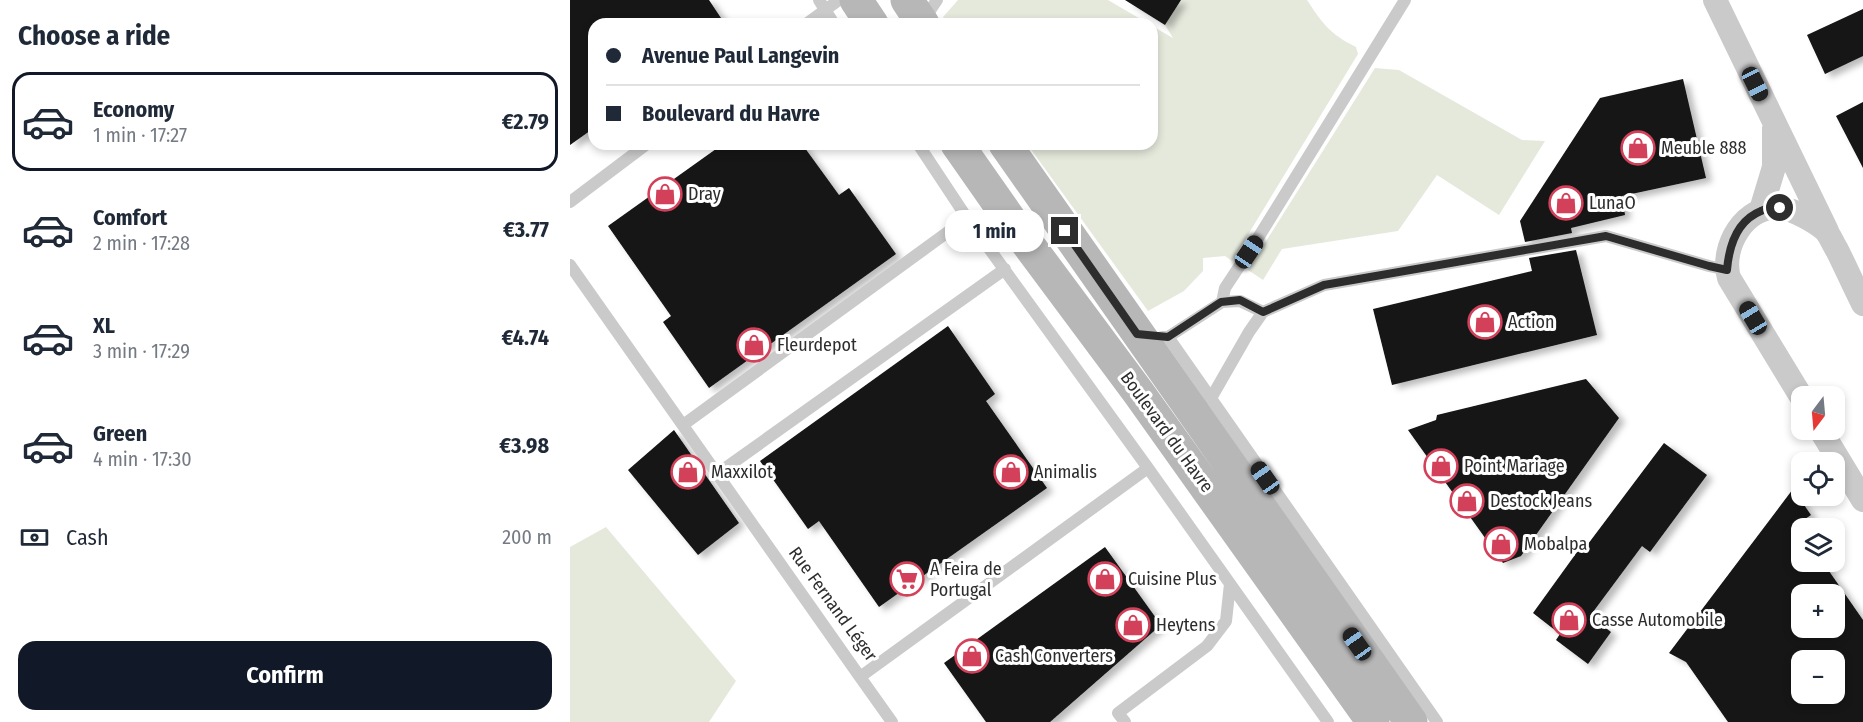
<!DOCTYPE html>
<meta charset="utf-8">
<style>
body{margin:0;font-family:"Fira Sans Condensed",sans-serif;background:#f6f6f7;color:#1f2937;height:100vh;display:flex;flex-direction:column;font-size:22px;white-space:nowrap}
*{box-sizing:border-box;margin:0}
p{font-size:20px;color:#747a83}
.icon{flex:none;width:33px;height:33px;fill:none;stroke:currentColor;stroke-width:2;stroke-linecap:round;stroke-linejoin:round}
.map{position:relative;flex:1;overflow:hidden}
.drawer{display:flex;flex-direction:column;background:#fff;width:570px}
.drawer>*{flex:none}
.hud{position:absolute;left:18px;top:18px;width:570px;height:132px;border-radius:18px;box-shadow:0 3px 9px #0003;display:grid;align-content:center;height:132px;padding:0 18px;background:#fff}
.needle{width:39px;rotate:196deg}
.controls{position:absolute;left:1221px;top:386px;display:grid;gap:12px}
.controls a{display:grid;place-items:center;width:54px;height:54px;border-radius:12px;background:#fff;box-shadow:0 3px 9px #0003;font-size:30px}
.end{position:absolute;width:27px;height:27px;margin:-14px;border:8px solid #2d2d2d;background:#fff;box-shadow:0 0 0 3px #fff}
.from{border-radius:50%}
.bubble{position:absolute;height:42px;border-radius:18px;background:#fff;box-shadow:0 3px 9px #0003;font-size:20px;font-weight:700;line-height:42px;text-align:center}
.car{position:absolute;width:18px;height:36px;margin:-18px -9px;border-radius:8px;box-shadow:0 0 4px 2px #0007;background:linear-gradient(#222 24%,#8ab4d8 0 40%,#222 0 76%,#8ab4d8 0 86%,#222 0)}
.hud b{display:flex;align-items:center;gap:21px;height:57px;font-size:22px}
.hud b+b{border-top:2px solid #e0e1e3}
.hud i{width:15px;height:15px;background:#1f2937}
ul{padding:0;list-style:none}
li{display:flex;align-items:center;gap:18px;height:99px;margin:0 12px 9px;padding:0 6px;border:3px solid transparent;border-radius:18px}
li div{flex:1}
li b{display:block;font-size:22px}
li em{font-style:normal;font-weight:700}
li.current{border-color:#111827}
li>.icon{width:54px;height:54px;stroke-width:1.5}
h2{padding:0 18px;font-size:27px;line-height:72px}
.pay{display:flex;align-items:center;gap:15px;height:66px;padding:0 18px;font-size:22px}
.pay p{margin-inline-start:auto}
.cta{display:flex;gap:12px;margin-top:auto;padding:12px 18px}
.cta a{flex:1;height:69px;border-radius:18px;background:#111827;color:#fff;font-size:24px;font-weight:700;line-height:69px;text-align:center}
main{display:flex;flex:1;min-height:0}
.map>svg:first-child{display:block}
.green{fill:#e5e9dc}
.building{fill:#141414;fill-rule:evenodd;filter:url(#shadow)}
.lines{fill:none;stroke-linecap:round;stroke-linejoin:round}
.lane{stroke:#cacaca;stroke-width:12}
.street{stroke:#cacaca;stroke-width:24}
.secondary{stroke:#b7b7b7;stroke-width:33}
.route{stroke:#2d2d2d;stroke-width:8}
.labels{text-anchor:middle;stroke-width:6;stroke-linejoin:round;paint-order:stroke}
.poi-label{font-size:18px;fill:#2d2d2d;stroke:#fff;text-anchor:start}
.street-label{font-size:18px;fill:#2d2d2d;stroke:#fff}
</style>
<main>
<section class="drawer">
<h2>Choose a ride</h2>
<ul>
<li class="current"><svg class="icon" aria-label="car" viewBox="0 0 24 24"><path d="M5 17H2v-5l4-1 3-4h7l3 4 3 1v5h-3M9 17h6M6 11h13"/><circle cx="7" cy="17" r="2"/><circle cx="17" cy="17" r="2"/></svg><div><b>Economy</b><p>1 min · 17:27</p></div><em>€2.79</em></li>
<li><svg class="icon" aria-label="car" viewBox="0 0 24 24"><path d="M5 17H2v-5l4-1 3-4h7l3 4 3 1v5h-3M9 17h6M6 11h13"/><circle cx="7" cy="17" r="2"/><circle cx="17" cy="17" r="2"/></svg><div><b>Comfort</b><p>2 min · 17:28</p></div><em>€3.77</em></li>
<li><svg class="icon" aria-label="car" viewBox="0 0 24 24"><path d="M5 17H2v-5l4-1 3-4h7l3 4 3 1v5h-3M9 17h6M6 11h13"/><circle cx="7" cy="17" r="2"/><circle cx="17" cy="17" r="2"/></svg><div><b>XL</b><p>3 min · 17:29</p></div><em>€4.74</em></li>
<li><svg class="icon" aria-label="car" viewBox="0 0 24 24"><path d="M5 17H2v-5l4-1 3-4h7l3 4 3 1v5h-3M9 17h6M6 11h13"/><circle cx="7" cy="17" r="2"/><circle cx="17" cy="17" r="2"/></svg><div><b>Green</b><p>4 min · 17:30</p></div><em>€3.98</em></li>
</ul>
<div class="pay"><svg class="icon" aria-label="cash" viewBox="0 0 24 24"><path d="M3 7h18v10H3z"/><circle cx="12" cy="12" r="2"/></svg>Cash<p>200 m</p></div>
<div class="cta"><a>Confirm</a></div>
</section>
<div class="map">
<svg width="1293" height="722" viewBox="0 0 1293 722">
<defs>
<filter id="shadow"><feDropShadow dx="6" dy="4" stdDeviation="3" flood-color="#0004"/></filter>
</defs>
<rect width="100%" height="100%" fill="#fff"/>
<!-- green -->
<path class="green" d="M388 0H538L579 24H377L373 17Z
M611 0H737C753 24 760 34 786 47L788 54 662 261 655 256 633 258V271L614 291 578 311 457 144H582V26L603 38 595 25Z
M805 68 829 70 952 140 975 141 929 215 867 175 828 231 712 249 693 280 678 270Z
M36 527 166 681 139 722H0V547Z"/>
<!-- building -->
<path class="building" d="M0 0H139L155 24H24V128L0 145Z
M555 0H611L595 25Z
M1293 9V56L1255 74 1237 35Z
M1113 79 1136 178 1052 196 1055 215 1001 228 1002 233 955 242 950 221 1030 98Z
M1293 102V168L1266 116Z
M153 144H232L269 195 279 188 326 254 139 388 93 322 101 316 38 226Z
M1006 250 1027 335 822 385 803 309 962 271 959 258Z
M378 326 425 394 416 401 477 488 309 607 249 521 238 529 190 461Z
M1016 379 1049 418 951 556 933 563 838 430 866 420 867 415Z
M104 430 169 523 128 555 58 470Z
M1094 443 1137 475 1080 552 1072 546 1020 616 1041 632 1018 664 986 640 990 634 963 613 1015 541 1018 544Z
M1223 489 1241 515 1232 521V561H1252L1293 620V722H1158L1116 662 1099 653ZM1232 594H1264V627H1232ZM1232 660H1264V693H1232Z
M535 547 591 625 480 722H416L374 663Z"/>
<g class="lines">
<!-- lane -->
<path class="lane" d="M249 0 264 24
M353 21 367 0
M236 24 269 0
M348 144 397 218 578 468 758 722
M0 202 77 144
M0 265 290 677 578 468
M652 302 655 288 688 238 835 0
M693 312 754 285 1036 236 1139 266 1157 270
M592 337H598L652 302 670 301 693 312 679 332 640 400
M598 337 867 722
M113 425 397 218
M147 474 435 269
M290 677 322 722
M555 722 548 713 637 646 656 621 660 584"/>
<!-- street -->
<path class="street" d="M1145 0 1257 231
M1191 210 1204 167V129
M1232 398 1159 278C1150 247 1175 204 1211 208 1223 209 1246 222 1255 230 1260 235 1263 244 1267 250 1276 268 1284 286 1293 304
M1250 429 1293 500"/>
<!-- secondary -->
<path class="secondary" d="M286 0 302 24
M337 0 353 24
M387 144 443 224 568 392 803 722
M435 144 841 722"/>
</g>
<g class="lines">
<!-- route -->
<path class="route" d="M495 231 567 334 598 337 651 302 670 300 693 312 754 285 1036 236 1139 266 1157 270C1159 246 1166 221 1191 211 1196 208 1204 208 1210 208"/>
</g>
<!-- icons -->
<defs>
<symbol id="shop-ring" viewBox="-11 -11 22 22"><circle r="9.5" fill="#fff" stroke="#d3405a" stroke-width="1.5"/><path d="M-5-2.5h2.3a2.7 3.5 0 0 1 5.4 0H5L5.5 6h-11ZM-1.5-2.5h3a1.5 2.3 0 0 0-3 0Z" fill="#d3405a"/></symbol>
<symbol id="supermarket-ring" viewBox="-11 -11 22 22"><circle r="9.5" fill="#fff" stroke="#d3405a" stroke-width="1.5"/><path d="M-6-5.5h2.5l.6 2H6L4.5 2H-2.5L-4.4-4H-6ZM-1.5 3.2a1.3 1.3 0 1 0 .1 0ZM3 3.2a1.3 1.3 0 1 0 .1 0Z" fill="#d3405a"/></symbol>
</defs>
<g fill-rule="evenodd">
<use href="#shop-ring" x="1049" y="129" width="38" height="38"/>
<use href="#shop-ring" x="76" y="175" width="38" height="38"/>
<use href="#shop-ring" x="977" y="184" width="38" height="38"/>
<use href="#shop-ring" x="896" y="303" width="38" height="38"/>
<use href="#shop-ring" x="165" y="326" width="38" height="38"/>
<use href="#shop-ring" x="852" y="447" width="38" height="38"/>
<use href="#shop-ring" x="99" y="453" width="38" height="38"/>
<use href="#shop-ring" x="422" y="453" width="38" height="38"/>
<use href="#shop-ring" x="878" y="482" width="38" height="38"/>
<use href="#shop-ring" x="912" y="525" width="38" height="38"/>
<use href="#supermarket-ring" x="318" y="560" width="38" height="38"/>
<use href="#shop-ring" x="516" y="560" width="38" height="38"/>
<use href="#shop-ring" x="980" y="601" width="38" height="38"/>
<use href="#shop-ring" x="544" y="606" width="38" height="38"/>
<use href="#shop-ring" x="383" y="637" width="38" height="38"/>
</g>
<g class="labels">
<!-- poi labels -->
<g class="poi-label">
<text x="1091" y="154">Meuble 888</text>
<text x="118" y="200">Dray</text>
<text x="1019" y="209">LunaO</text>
<text x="938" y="328">Action</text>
<text x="207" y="351">Fleurdepot</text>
<text x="894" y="472">Point Mariage</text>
<text x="141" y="478">Maxxilot</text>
<text x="464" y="478">Animalis</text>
<text x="920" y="507">Destock Jeans</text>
<text x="954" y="550">Mobalpa</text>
<text x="360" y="575">A Feira de<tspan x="360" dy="21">Portugal</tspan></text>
<text x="558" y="585">Cuisine Plus</text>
<text x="1022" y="626">Casse Automobile</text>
<text x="586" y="631">Heytens</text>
<text x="425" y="662">Cash Converters</text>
</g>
<!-- street labels -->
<g class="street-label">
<text transform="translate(597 432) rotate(54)" y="6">Boulevard du Havre</text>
<text transform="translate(263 604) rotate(54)" y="6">Rue Fernand Léger</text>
</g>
</g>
</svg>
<div class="controls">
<a><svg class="needle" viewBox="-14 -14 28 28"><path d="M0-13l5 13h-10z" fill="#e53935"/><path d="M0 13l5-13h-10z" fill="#747a83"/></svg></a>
<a><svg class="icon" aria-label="locate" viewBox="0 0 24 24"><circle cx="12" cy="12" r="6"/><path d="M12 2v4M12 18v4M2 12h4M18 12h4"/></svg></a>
<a><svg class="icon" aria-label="layers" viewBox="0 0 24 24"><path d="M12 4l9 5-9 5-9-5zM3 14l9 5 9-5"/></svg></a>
<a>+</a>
<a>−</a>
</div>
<i class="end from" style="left:1210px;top:208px"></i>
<i class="end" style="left:495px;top:231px"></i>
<div class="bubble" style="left:375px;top:210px;width:99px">1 min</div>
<i class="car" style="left:1185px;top:84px;rotate:154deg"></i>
<i class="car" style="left:679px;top:252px;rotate:34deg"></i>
<i class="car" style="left:1183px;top:318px;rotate:329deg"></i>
<i class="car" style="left:695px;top:478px;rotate:325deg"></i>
<i class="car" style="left:787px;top:644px;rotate:325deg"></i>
<div class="hud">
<b><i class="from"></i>Avenue Paul Langevin</b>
<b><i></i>Boulevard du Havre</b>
</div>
</div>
</main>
